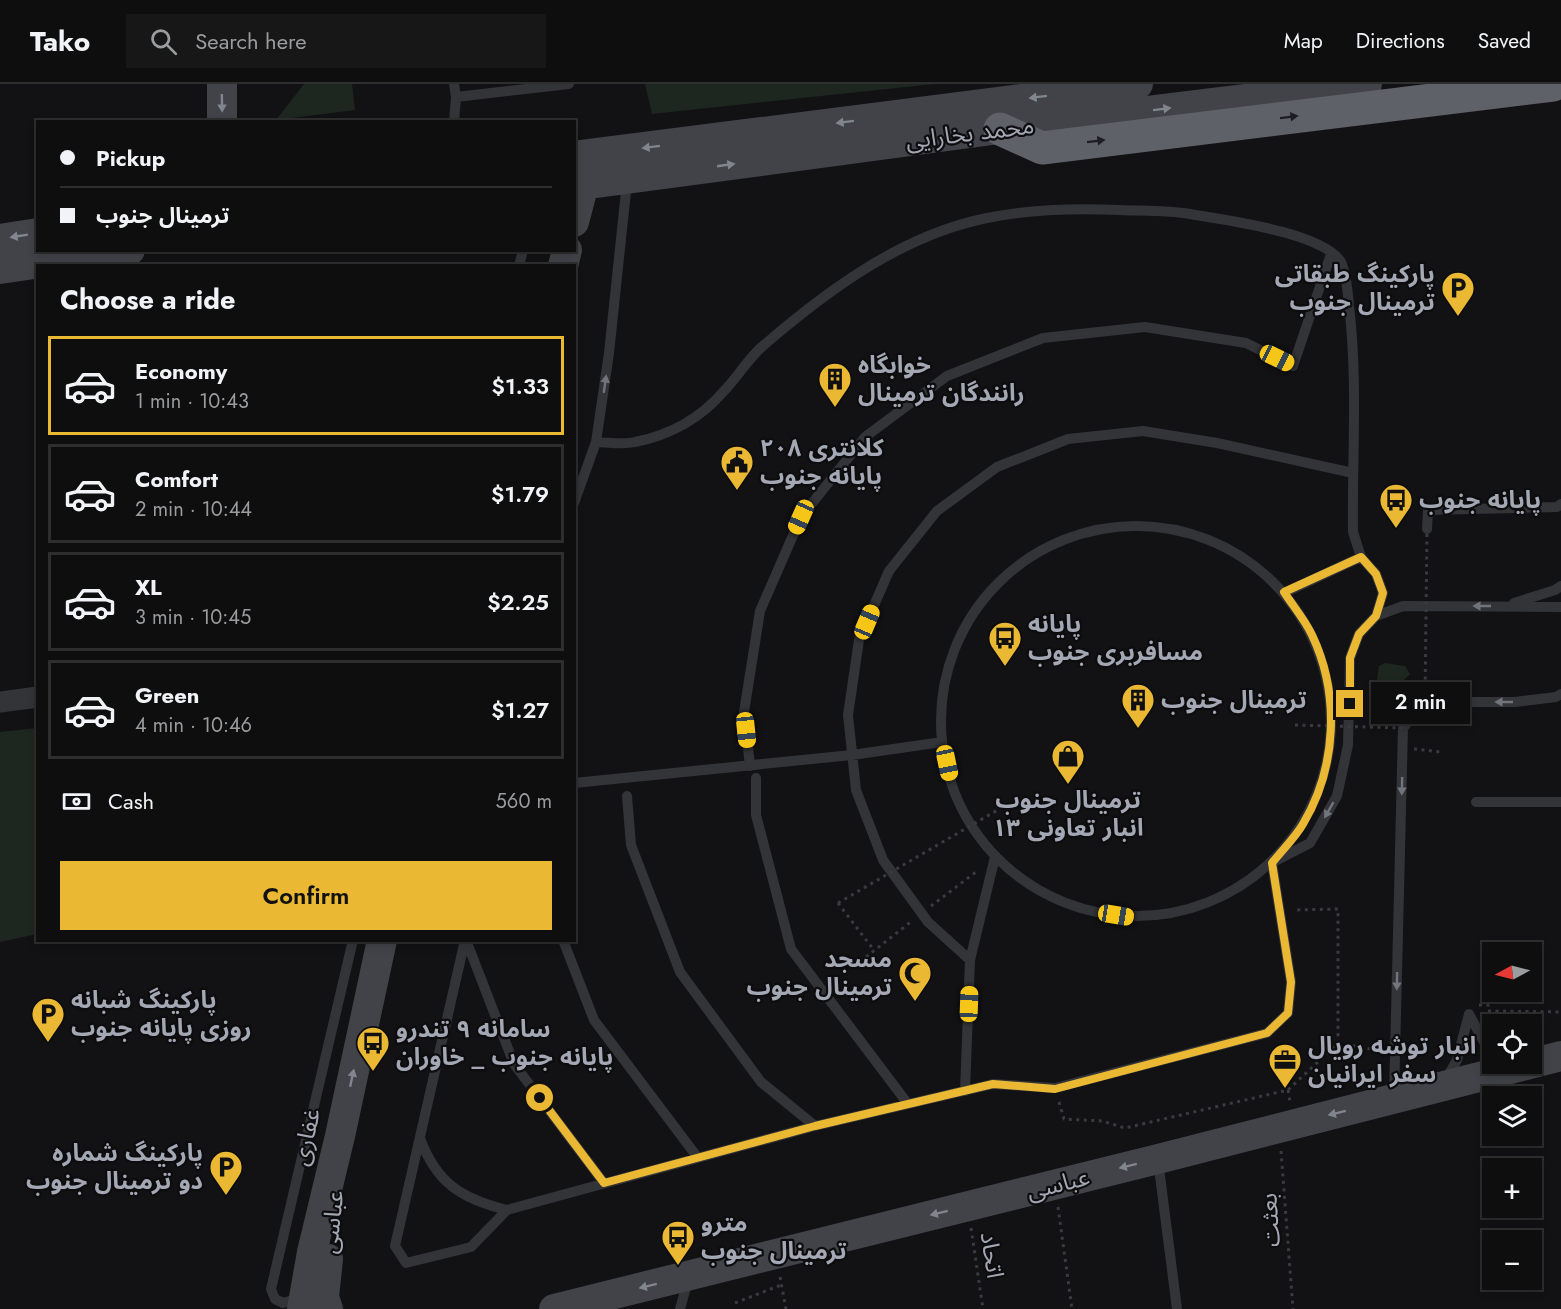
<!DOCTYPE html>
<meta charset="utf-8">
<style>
body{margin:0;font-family:Jost,"Noto Sans Arabic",sans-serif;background:#171718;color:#f1f3f6;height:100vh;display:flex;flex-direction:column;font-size:22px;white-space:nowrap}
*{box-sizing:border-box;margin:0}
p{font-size:20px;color:#9b9c9e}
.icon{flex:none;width:33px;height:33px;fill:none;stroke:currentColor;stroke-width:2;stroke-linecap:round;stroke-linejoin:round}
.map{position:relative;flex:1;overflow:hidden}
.sheet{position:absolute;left:36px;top:180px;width:540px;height:678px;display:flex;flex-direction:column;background:#0e0e0f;border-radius:0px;box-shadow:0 3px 9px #0003,0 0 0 2px #2e2e2f}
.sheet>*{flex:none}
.top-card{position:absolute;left:36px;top:36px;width:540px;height:132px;border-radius:0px;box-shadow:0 3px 9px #0003,0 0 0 2px #2e2e2f;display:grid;align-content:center;height:132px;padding:0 24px;background:#0e0e0f}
.needle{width:39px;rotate:263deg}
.buttons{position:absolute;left:1482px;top:858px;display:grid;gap:12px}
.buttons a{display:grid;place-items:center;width:60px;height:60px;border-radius:0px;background:#0e0e0f;box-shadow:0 3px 9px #0003,0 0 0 2px #2e2e2f;font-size:30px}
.end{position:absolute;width:27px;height:27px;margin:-14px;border:8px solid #eab833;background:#111;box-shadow:0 0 0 3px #111}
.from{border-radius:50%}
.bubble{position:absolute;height:42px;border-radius:0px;background:#0e0e0f;box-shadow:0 3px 9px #0003,0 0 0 2px #2e2e2f;font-size:20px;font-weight:600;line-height:42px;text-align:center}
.car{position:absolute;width:18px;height:36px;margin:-18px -9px;border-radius:8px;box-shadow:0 0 4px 2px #0007;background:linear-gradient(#f5c518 24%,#345 0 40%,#f5c518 0 76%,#345 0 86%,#f5c518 0)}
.top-card b{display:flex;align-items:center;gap:21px;height:57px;font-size:22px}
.top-card b+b{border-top:2px solid #2e2e2f}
.top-card i{width:15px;height:15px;background:#f1f3f6}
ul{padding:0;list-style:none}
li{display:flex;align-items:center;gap:18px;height:99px;margin:0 12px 9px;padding:0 12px;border:3px solid #2e2e2f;border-radius:0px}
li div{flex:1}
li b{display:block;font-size:22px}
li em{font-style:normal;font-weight:600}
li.current{border-color:#eab833}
li>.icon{width:54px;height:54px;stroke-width:1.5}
h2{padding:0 24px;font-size:27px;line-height:72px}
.pay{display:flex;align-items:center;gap:15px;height:66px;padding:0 24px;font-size:22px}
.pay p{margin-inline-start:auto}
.cta{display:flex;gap:12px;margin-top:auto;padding:12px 24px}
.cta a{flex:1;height:69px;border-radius:0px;background:#eab833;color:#111;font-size:24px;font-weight:600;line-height:69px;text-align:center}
header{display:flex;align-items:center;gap:36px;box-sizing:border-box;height:84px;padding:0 30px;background:#0e0e0f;border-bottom:2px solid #2e2e2f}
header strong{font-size:28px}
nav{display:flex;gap:33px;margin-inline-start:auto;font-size:21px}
.search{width:420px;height:54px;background:#171718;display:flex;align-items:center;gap:15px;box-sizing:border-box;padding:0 21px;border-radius:0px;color:#9b9c9e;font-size:22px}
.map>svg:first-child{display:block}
.green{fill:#1e2620}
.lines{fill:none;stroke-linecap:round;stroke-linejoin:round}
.path{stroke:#393b3f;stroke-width:3;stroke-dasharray:3 4.5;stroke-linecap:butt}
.lane{stroke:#333438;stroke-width:10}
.street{stroke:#333438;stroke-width:21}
.secondary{stroke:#414348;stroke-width:30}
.highway{stroke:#5f6169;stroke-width:33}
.path-bridge{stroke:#393b3f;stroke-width:3;stroke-dasharray:3 4.5;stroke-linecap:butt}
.oneway{fill:#81858e}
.oneway2{fill:#1d1e21}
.oneway3{fill:#71747c}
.route{stroke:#eab833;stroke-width:8}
.labels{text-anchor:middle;stroke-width:4.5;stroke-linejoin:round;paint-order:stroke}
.street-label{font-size:24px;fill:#a4a8b4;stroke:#0d0d0f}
.poi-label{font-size:24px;font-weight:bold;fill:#a4a8b4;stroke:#0d0d0f;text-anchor:start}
</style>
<header>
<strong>Tako</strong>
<div class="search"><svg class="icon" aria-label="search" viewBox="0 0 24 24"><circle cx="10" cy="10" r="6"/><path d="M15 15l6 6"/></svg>Search here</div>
<nav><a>Map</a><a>Directions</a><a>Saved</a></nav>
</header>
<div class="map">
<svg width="1561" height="1225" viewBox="0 0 1561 1225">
<rect width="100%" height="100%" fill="#121214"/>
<!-- green -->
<path class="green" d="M304 0H352L355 26 276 36Z
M645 0H934L652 30Z
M1385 579 1405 582 1410 590 1381 619 1374 616 1379 582Z
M37 644V850L0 858V648Z"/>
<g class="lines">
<!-- path -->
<path class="path" d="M1414 665 1442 668
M838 819 873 865
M931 822 976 788
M866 873 912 837
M1479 921H1488V927L1561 928
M1338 959 1382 967
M1288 1006 1290 1018
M1059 1018 1064 1035 1102 1037 1125 1044 1288 1006 1338 959V825L1293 826
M1281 1067 1293 1225
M1058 1123 1072 1225
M971 1144 983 1225
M780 1193 786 1225
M735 1219 781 1201"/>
<!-- lane -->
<path class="lane" d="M456 13 569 0
M454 38 456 13 454 0
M519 182 523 166
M596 358C608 358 623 361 635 358 671 351 700 335 724 307 738 293 748 274 764 261 828 206 902 151 987 134 1030 125 1075 124 1119 126 1142 127 1167 126 1190 130 1224 136 1322 148 1341 178 1346 188 1348 210 1349 222 1358 296 1352 373 1353 448L1361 473 1376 490 1383 509 1376 532
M574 419 596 358 609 269 627 98
M941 637a195 195 0 1 1 390 0a195 195 0 1 1-390 0Z
M1427 445 1428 426 1557 423 1561 420
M1284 509 1361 473
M1514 519 1555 506 1561 502
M750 682 744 628 760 527 801 433 865 353 947 292 1043 254 1145 243 1246 259 1293 282 1331 170
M756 694V731L791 865 908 1020
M574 699 852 671 942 658
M627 712 631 761 680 888 761 998 815 1042
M1476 718H1561
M1277 776 1310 759 1337 712 1348 661 1350 574 1359 550 1376 532 1403 522 1561 523
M465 856 395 1162 406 1179 471 1163 507 1126 815 1042 993 1000 1055 1004 1267 949 1288 929 1291 898 1272 779
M466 856 514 980 604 1099
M563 856 594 936 698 1074
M970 876 928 838 883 776 856 706 848 631 859 556 889 487 937 427 997 383 1068 355 1143 347 1217 359 1353 389
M1446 995 1457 976 1469 930 1485 960 1492 966
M965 1007 970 876 995 773
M1394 1012 1403 644 1425 618H1515L1556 613 1561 610
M420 1054C436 1099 462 1115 507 1126
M1158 1076 1177 1225
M298 1212 293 1216 283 1219 275 1215 271 1205 353 856
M680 1225 688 1196"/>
<!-- street -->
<path class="street" d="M0 618 38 613"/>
<!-- secondary -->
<path class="secondary" d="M222 0V38
M574 72 1138 0
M574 102 1000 45 1367 0
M574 138 584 100
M0 155 38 149
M563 182 567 166
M0 185 130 166
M302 1225 312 1168 340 1052 382 856
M328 1225 324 1213 328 1175
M554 1225 1158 1075 1561 972"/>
<!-- highway -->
<path class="highway" d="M1000 45 1042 64 1553 1"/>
<!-- path-bridge -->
<path class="path-bridge" d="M1425 618 1427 445
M1295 641 1403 644
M838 819 1001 724"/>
</g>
<!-- one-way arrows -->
<defs><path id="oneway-solid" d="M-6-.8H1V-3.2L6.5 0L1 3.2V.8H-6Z" transform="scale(1.5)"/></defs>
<g class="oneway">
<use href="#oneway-solid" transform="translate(1038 13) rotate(173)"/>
<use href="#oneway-solid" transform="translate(222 19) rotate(89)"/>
<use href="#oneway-solid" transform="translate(1162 25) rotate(-7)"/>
<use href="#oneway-solid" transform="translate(845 38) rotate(173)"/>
<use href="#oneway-solid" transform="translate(651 63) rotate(173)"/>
<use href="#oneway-solid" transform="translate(726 81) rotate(-8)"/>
<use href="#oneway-solid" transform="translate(19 152) rotate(171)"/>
<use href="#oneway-solid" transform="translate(352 994) rotate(-78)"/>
<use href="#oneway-solid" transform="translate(1337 1029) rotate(166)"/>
<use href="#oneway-solid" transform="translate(1128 1082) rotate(166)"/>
<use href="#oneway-solid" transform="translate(939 1129) rotate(166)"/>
<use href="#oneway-solid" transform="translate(648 1202) rotate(166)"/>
</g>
<g class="oneway2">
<use href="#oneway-solid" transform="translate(1289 33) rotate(-7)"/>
<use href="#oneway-solid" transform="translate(1096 57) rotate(-7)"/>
</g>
<g class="oneway3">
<use href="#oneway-solid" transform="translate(605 300) rotate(-82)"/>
<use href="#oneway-solid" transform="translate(1482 522) rotate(-180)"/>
<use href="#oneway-solid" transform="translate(1504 618) rotate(-180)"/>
<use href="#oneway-solid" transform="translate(1402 702) rotate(91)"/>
<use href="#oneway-solid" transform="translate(1329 726) rotate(120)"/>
<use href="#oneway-solid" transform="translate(1397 897) rotate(91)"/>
</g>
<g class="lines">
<!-- route -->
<path class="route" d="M540 1014 604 1099 815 1042 993 1000 1055 1005 1267 949 1288 929 1291 898 1272 779C1282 766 1295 754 1303 740 1337 683 1340 610 1312 551 1305 536 1293 522 1284 508L1361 473 1376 490 1383 509 1376 532 1359 550 1350 574V620"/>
</g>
<!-- icons -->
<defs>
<symbol id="parking-pin" viewBox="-11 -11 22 30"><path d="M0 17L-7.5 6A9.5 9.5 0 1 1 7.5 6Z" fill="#eab833" stroke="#0d0d0f"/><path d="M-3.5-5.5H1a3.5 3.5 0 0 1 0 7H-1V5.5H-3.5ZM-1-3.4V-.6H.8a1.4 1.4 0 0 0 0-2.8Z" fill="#111"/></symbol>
<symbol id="building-pin" viewBox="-11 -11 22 30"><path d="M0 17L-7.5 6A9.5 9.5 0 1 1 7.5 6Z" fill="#eab833" stroke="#0d0d0f"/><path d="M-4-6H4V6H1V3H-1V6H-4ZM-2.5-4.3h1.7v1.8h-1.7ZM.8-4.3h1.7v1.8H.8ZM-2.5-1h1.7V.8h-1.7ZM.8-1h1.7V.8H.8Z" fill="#111"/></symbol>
<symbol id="civic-pin" viewBox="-11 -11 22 30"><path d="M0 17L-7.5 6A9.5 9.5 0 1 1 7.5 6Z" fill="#eab833" stroke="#0d0d0f"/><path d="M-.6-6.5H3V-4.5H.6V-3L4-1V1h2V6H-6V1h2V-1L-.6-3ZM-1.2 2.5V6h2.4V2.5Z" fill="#111"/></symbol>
<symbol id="bus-pin" viewBox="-11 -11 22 30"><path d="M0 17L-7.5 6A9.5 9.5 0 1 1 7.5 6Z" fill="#eab833" stroke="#0d0d0f"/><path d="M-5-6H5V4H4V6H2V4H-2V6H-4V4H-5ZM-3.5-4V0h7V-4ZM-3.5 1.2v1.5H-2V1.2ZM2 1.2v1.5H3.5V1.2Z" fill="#111"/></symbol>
<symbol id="shop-pin" viewBox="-11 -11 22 30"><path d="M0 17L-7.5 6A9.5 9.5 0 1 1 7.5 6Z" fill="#eab833" stroke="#0d0d0f"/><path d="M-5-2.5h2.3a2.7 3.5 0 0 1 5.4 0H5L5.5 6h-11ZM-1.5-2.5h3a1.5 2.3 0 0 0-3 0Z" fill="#111"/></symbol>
<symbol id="mosque-pin" viewBox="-11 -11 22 30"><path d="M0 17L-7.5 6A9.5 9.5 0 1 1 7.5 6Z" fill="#eab833" stroke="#0d0d0f"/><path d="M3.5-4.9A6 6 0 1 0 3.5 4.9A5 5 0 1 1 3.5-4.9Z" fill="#111"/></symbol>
<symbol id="office-pin" viewBox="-11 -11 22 30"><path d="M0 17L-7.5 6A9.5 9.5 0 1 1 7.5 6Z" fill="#eab833" stroke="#0d0d0f"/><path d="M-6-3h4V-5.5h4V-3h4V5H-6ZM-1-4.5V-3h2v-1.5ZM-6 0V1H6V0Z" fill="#111"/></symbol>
</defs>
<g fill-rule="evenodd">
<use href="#parking-pin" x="1439" y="185" width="38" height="52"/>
<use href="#building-pin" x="816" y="276" width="38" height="52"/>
<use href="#civic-pin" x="718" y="359" width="38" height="52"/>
<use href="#bus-pin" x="1377" y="397" width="38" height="52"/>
<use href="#bus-pin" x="986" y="535" width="38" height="52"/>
<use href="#building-pin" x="1119" y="597" width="38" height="52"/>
<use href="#shop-pin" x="1049" y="653" width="38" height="52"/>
<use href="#mosque-pin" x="896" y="870" width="38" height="52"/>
<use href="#parking-pin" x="29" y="911" width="38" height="52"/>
<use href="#bus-pin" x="354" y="940" width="38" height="52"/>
<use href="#office-pin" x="1266" y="957" width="38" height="52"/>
<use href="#parking-pin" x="207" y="1064" width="38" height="52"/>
<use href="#bus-pin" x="659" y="1134" width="38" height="52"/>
</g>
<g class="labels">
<!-- street labels -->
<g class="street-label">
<text transform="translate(970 49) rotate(-7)" y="8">محمد بخارایی</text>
<text transform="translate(306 1053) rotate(-77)" y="8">غفاری</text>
<text transform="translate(1058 1100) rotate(-14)" y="8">عباسی</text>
<text transform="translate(1270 1136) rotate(-94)" y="8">بعثت</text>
<text transform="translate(332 1138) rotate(-84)" y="8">عباسی</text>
<text transform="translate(992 1171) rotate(81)" y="8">اتحاد</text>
</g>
<!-- poi labels -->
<g class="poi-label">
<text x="1435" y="198" text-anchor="end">پارکینگ طبقاتی<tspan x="1435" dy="28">ترمینال جنوب</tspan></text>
<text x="858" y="289">خوابگاه<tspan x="858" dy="28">رانندگان ترمینال</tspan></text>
<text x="760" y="372">کلانتری ۲۰۸<tspan x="760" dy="28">پایانه جنوب</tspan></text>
<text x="1419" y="424">پایانه جنوب</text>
<text x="1028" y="548">پایانه<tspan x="1028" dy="28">مسافربری جنوب</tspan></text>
<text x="1161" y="624">ترمینال جنوب</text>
<text x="1068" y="724" text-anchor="middle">ترمینال جنوب<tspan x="1068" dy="28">انبار تعاونی ۱۳</tspan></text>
<text x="892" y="883" text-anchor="end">مسجد<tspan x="892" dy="28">ترمینال جنوب</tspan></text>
<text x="71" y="924">پارکینگ شبانه<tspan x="71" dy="28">روزی پایانه جنوب</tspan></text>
<text x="396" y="953">سامانه ۹ تندرو<tspan x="396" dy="28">پایانه جنوب _ خاوران</tspan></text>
<text x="1308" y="970">انبار توشه رویال<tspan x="1308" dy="28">سفر ایرانیان</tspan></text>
<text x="203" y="1077" text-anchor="end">پارکینگ شماره<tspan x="203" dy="28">دو ترمینال جنوب</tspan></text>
<text x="701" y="1147">مترو<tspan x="701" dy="28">ترمینال جنوب</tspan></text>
</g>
</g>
</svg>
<div class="buttons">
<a><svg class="needle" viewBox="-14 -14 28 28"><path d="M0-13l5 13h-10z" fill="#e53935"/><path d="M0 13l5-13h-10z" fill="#9b9c9e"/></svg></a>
<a><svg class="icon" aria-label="locate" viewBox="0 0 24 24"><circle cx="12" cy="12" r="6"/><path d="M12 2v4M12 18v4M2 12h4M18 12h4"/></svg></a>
<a><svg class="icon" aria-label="layers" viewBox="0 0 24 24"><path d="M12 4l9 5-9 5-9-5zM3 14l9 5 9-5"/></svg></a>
<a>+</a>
<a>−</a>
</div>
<i class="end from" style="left:540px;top:1014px"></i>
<i class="end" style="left:1350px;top:620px"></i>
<div class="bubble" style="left:1371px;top:598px;width:99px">2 min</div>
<i class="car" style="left:1277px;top:274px;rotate:116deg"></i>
<i class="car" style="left:801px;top:433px;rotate:204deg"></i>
<i class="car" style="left:867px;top:538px;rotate:23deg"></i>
<i class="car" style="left:746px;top:646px;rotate:174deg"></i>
<i class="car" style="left:947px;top:679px;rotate:168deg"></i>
<i class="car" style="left:1116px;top:831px;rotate:99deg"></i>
<i class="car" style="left:969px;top:920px;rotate:2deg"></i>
<div class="top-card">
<b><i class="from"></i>Pickup</b>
<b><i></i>ترمینال جنوب</b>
</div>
<section class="sheet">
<h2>Choose a ride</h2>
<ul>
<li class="current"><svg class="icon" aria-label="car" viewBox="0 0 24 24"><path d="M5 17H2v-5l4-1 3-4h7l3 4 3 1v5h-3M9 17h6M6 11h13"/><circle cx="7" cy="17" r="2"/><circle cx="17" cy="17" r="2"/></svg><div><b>Economy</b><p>1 min · 10:43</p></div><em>$1.33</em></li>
<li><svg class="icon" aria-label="car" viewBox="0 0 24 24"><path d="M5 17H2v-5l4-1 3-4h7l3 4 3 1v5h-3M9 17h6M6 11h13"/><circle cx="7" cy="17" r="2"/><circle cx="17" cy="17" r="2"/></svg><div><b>Comfort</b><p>2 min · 10:44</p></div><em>$1.79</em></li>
<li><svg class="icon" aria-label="car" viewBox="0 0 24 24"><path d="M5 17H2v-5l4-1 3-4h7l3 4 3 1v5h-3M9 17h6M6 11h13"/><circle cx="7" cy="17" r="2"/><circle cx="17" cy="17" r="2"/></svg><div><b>XL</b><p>3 min · 10:45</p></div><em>$2.25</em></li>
<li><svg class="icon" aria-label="car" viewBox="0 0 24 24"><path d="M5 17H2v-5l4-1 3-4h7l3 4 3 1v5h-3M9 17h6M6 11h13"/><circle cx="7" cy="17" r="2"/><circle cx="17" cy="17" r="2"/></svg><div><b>Green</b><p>4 min · 10:46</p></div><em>$1.27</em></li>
</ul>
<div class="pay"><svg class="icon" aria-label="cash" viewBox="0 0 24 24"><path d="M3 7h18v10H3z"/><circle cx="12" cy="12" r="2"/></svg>Cash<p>560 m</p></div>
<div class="cta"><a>Confirm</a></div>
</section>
</div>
